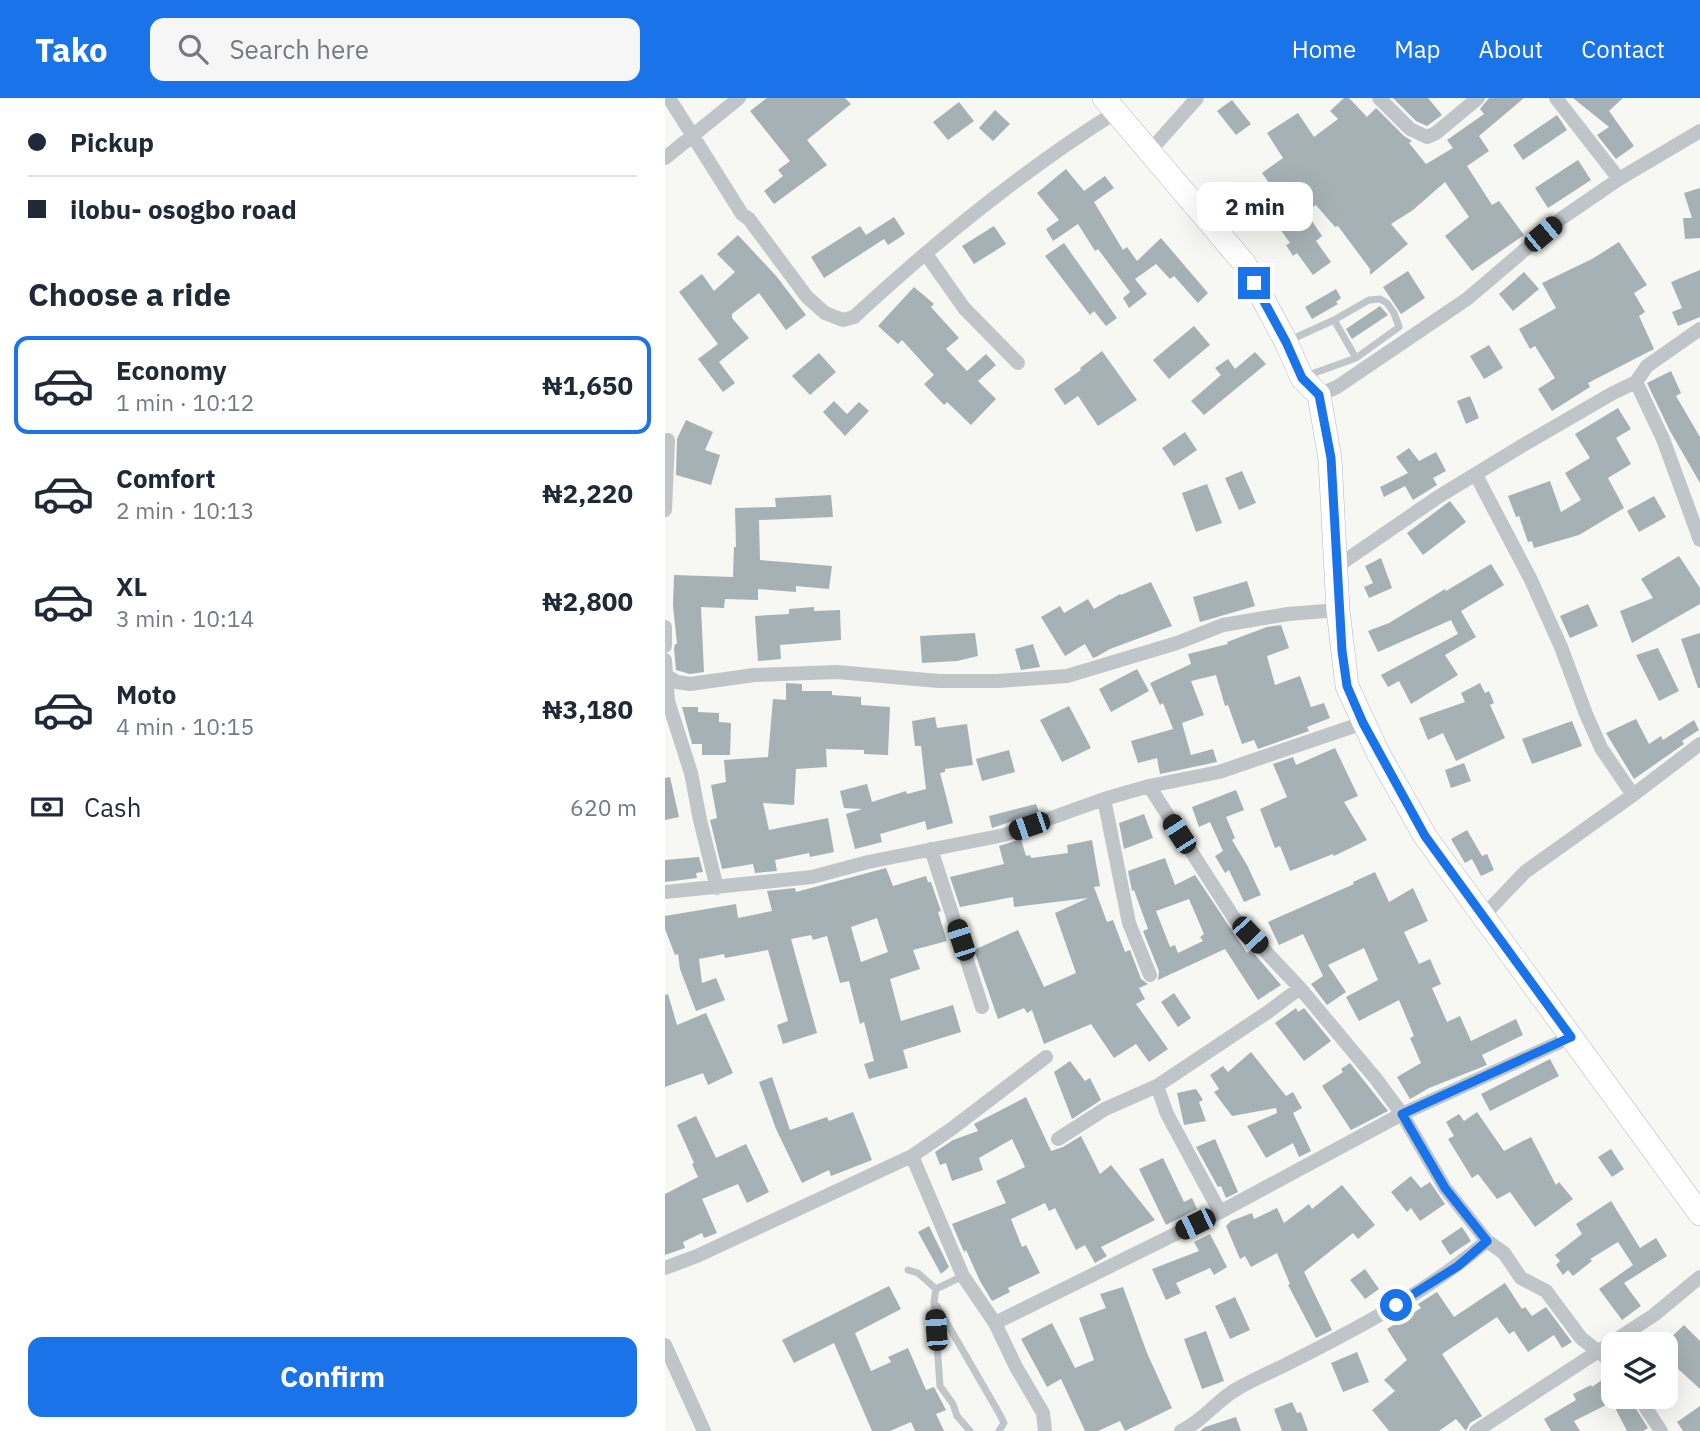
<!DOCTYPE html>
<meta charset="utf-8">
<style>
body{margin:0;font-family:"IBM Plex Sans",sans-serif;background:#f6f6f7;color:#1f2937;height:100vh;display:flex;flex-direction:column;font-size:26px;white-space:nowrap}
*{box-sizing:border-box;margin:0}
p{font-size:23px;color:#747a83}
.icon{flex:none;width:38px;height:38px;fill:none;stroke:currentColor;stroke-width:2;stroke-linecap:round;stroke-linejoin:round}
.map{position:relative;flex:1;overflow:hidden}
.side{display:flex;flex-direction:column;background:#fff;width:665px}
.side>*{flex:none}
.banner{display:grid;align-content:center;height:154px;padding:0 28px;background:#fff}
.controls{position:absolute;left:936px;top:1234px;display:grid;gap:14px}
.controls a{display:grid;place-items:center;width:77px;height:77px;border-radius:14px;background:#fff;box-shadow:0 7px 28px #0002;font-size:35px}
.end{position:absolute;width:32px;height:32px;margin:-16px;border:9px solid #1a73e8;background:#fff;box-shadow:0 0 0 4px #fff}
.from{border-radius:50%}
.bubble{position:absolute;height:49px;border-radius:14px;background:#fff;box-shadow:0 7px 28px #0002;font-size:23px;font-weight:800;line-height:49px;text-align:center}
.car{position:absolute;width:21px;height:42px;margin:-21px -10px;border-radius:9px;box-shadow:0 0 5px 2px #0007;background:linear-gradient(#222 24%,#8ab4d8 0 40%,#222 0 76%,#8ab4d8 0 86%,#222 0)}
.banner b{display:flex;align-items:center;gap:24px;height:66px;font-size:26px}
.banner b+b{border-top:2px solid #e0e1e3}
.banner i{width:18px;height:18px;background:#1f2937}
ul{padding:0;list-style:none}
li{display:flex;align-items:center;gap:21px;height:98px;margin:0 14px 10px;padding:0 14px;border:4px solid transparent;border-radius:14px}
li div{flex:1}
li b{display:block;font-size:26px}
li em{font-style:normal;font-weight:800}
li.current{border-color:#1a73e8}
li>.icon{width:63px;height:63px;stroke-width:1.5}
h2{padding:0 28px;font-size:32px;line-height:84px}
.pay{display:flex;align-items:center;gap:18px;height:77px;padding:0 28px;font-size:26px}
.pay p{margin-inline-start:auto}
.action{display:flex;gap:14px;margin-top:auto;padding:14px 28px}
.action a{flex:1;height:80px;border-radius:14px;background:#1a73e8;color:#fff;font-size:28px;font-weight:800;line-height:80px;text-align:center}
header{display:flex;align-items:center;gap:42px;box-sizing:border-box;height:98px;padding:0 35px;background:#1a73e8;color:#fff}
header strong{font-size:33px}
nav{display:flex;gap:38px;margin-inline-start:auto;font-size:24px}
.search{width:490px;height:63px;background:#f6f6f7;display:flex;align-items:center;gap:18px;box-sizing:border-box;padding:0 24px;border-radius:14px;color:#747a83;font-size:26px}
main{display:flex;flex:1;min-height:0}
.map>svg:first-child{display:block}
.building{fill:#a6b1b6;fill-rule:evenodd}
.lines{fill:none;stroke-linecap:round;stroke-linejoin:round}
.primary-casing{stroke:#b2b9bc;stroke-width:24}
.lane{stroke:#bfc5c8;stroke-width:7}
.street{stroke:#bfc5c8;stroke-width:14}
.primary{stroke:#fff;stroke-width:23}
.route{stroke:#1a73e8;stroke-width:9}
</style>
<header>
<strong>Tako</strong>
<div class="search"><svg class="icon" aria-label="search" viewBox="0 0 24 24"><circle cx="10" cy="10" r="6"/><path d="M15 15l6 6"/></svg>Search here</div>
<nav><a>Home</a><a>Map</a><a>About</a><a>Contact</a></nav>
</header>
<main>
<section class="side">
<div class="banner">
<b><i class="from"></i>Pickup</b>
<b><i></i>ilobu- osogbo road</b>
</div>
<h2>Choose a ride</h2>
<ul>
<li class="current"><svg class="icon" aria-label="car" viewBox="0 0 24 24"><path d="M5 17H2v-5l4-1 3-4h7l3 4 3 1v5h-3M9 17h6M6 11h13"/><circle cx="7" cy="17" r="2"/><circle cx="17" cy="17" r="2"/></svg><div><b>Economy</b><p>1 min · 10:12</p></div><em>₦1,650</em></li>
<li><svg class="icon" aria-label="car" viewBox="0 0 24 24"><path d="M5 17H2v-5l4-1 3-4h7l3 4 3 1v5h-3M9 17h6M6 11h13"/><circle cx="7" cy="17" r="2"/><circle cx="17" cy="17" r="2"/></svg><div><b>Comfort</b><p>2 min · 10:13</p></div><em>₦2,220</em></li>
<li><svg class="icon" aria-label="car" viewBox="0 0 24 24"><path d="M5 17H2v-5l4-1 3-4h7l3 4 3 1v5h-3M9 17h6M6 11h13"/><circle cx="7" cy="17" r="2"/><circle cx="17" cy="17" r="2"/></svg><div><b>XL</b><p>3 min · 10:14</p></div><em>₦2,800</em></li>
<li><svg class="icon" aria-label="car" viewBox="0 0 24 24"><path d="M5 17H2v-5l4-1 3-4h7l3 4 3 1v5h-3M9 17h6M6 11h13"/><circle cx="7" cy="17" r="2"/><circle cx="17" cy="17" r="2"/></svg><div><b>Moto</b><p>4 min · 10:15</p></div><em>₦3,180</em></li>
</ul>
<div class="pay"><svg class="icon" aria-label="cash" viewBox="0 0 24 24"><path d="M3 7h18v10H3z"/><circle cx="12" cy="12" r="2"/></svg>Cash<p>620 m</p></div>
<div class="action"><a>Confirm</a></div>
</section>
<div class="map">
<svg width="1035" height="1333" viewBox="0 0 1035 1333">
<rect width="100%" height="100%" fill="#f7f7f3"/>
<!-- building -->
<path class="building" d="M102 0H180L186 6 142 42 162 67 109 106 99 93 118 78 113 72 125 63 85 13Z
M679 0H684L702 19 711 10 739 38 747 43 744 45 761 66 788 50 782 42 819 16 815 11 824 0H859L814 38 824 53 802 68 827 107 834 103 859 137 807 173 780 138 804 119 780 84 748 112 726 126 743 146 705 177V171L673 128 670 129 651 107 641 114 657 138 651 143 666 164 648 177 632 155 628 158 621 147 625 145 615 131 633 119 615 94 612 96 597 75 618 60 602 35 633 15 649 39 673 21 665 13Z
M728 0H763L777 17 762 28 751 23Z
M908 0H958L944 13 969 48 951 61 932 37 944 29Z
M567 2 586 26 571 37 552 13Z
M294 4 309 23 283 42 268 24Z
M330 12 345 26 328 43 314 30Z
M892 17 902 32 858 62 848 47Z
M913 62 926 82 883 110 870 90Z
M401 71 419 93 440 78 449 90 429 104 458 152 462 149 472 163 496 140 543 195 533 205 509 178 505 181 491 166 470 181 482 196 464 210 458 200 465 194 433 151 430 153 413 126 388 143 381 131 394 122 372 95Z
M1035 90V140L1020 141 1018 120H1027L1019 95Z
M229 119 240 136 223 147 219 141 159 180 146 159 195 128 201 137Z
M329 128 341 146 309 166 297 148Z
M73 137 112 179 141 217 121 232 94 195 67 216V220L84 240 54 264 70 285 58 294 33 261 53 246 14 194 37 176 49 193 70 174 52 156Z
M954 144 982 187 969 195 980 214 974 218 989 251 923 285 925 289 887 313 873 291 890 280 870 248 865 251 854 231 891 210 877 185 927 161Z
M399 145 452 220 441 228 429 213 425 217 380 158Z
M1035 172V219L1013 228 1007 214 1017 210 1006 184Z
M743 173 760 200 736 216 718 189Z
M859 174 874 191 848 213 834 196Z
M249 189 269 206 266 209 294 240 281 251 302 273 321 256 331 267 313 283 331 301 306 327 282 304 279 307 259 286 269 277 237 242 233 246 213 228Z
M671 191 676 200 671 204 673 206 647 221 640 209Z
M715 208 723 217 687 241 681 231Z
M529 228 545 247 504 281 488 262Z
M824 247 838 270 819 281 805 258Z
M437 253 472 302 433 328 413 298 400 307 389 291 416 272 415 270Z
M590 254 601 266 539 317 526 303 556 277 550 270 563 261 570 271Z
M154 255 171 274 145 297 127 278Z
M1006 273 1016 295 1011 298 1035 339V385L1005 333 982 285Z
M805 298 814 320 801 326 792 303Z
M169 303 182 316 194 304 204 313 180 338 158 314Z
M953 310 966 331 951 340 966 366 943 380 959 410 914 437 869 450 867 443 863 444 854 418 851 419 843 398 885 383 896 414 916 402 900 375 925 360 910 336Z
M21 322 48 334 40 352 55 357 46 387 11 377 12 341Z
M520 334 532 352 509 368 497 350Z
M744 350 754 363 771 354 781 373 768 380 772 387 748 402 740 388 719 399 715 389 743 375 731 359Z
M577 373 591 405 574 412 560 380Z
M542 386 557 425 531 434 517 395Z
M166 397 168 419 94 422 95 462 167 468 164 491 131 488V494L93 491V502L60 501 59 510 36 509 39 574 25 576 11 572 9 550 10 546H12L8 508 9 477 68 479 69 449H71L70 410 111 409 110 400Z
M989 398 1001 419 974 434 962 413Z
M785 403 801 424 758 457 742 435Z
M1014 458 1035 490V506L967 545 955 513 988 500 976 481Z
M716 460 727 490 704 500 699 489 708 485 700 468Z
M826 466 839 487 796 513 811 539 780 557 793 577 746 606 734 583 723 589 716 577 793 536 786 522 713 554 703 533 724 525 780 491 781 493Z
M582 483 590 508 535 524 528 499Z
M486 484 507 528 445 551 431 559 428 560 420 546 400 558 376 519 395 508 399 515 423 501 429 511 455 496 456 497Z
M923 506 933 528 905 540 895 518Z
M149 509V513L175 512 176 542 115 547 116 561 93 563 90 518 124 516V511Z
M616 527 624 550 602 558 610 587 635 578 646 609 659 605 665 620 642 629 644 633 593 651 589 642 577 646 563 607 560 608 551 577 526 583 539 617 517 625 526 657 548 651 552 664 495 676 492 660 473 665 466 643 508 631 498 605 495 607 485 585 526 566 523 556 563 546 562 544 602 529Z
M310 535 313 558 292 563 257 565 255 538Z
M1035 535V590H1033L1016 541Z
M368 546 375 569 356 572 350 551Z
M993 550 1014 593 994 603 971 557Z
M472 571 484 593 446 614 434 591Z
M121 585 137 586V593H167V597L196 599V607L225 609 223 657 199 656V652L161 651 162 669 131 671 129 707 98 705 104 732 163 720 169 754 145 759 144 755 110 762 112 773 90 775 88 766 57 771 45 722 52 720 46 687 61 684 59 662 103 659 108 601 121 602Z
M815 585 820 595 824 593 829 605 825 607 840 640 791 663 778 635 763 642 754 620 800 604 796 595Z
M404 608 426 650 397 664 375 622Z
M17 609H33V614L54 615V624L66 625 65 657H37V646H27Z
M270 619 272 630 302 626 308 667 280 671V674L275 675 288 725 262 732 260 723 215 736 217 744 190 751 181 716 197 711 179 710 175 693 202 686 207 704 241 693 242 696 261 691 256 648H250L247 623Z
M971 621 984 646 996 638 998 642 1029 622 1034 632 1017 643 1019 646 969 681 941 635Z
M907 623 917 648 867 666 857 641Z
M670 650 693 698 679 704 702 742 669 758 668 756 625 773 615 748 610 750 595 711 622 699 608 666 628 659 631 667Z
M344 652 350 674 317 683 311 661Z
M799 665 806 683 786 690 780 672Z
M5 679 14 719 0 722V680Z
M571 692 579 712 561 719 570 740 567 742 582 767 596 797 579 804 564 772 560 775 550 758 558 753 545 724 534 729 527 709Z
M371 706 374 714 327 730 324 718Z
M479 716 488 740 459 751 454 725Z
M802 732 817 758 822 756 829 772 816 778 807 761 800 765 786 741Z
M356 741 361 758 365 757 366 760 403 755 402 747 427 742 435 788 429 789 442 824 448 822 460 854 465 852 476 881 483 886 474 890 480 901 471 906 503 951 484 964 471 946 449 960 426 926 379 946 367 912 362 915 359 910 333 921 309 852 353 832 379 889 411 875 390 815 423 800 349 809 348 799 295 809 285 779 339 766 334 748Z
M34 759 38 774 31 775 32 780 0 784V762Z
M500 760 510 787 530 777 582 855 586 852 616 887 593 902 560 851 493 882 494 873 478 833 483 831 469 792 467 793 463 773ZM524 801 539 836 535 839 538 843 513 855 510 847 505 849 491 813Z
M221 770 228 788 261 778 263 784H266L276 813 273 814 282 843 248 852 255 871 225 881 236 923 288 907 296 934 238 952 243 970 204 981 199 966 209 963 199 924 195 926 184 883 175 885 162 838 148 842 146 837 126 841 152 935 118 946 112 927 123 923 103 852 60 860 59 856 34 861 37 885 51 880 60 902 31 913 15 871 13 856 10 857 0 831V818L71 806 73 820 107 813 102 793 130 790 131 794ZM212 820 223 854 196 864 186 829Z
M710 774 724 804 748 790 763 823 739 834 754 866 765 861 776 886 767 890 782 924 795 918 806 943 851 921 858 937 817 957 822 967 764 990 745 1001 732 979 756 965 745 940 749 938 734 902 694 923 681 899 713 882 699 850 663 867 681 894 662 907 646 886 658 878 638 836 614 847 603 824 689 786 688 784Z
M509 895 526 920 513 929 496 904Z
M3 896 12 927 41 915 68 975 43 987 38 975 0 989V897Z
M631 910 633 914 639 910 666 943 639 963 610 925Z
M586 954 621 998 628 994 637 1010 628 1015 646 1053 634 1059 628 1045 601 1060 582 1028 612 1015 611 1010 567 1018 549 994 554 991 545 977 558 968 563 974Z
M885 961 894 978 825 1013 816 996Z
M405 963 420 983 425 980 436 1002 407 1021 389 974Z
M685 965 723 1013 686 1032 657 988 678 974 676 971Z
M107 979 125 1032 162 1019 164 1023 188 1014 207 1062 166 1078 164 1072 137 1085 111 1031 94 984Z
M531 991 538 1002 534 1004 541 1023 519 1027 512 995Z
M361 999 386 1053 398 1049 416 1038 435 1076 446 1067 490 1122 436 1149 442 1158 430 1165 420 1147 411 1152 390 1110 384 1113 380 1105 346 1121 357 1149 361 1147 375 1175 343 1190 345 1194 327 1203 315 1183 301 1152 299 1154 287 1126 341 1105 331 1083 360 1069 347 1041 314 1060 318 1072 287 1083 281 1065 275 1067 270 1054 288 1042 313 1033 309 1026Z
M812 1014 839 1053 866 1039 891 1087 894 1084 908 1101 870 1129 845 1094 832 1101 813 1076 807 1080 783 1041 789 1038 781 1024 794 1016 799 1023Z
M31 1018 51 1060 81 1046 104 1094 82 1105 73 1086 37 1101 52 1135 39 1140 37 1135 18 1144 20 1150 0 1157V1096L33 1079 27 1066 29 1065 12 1027Z
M550 1041 573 1094 561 1100 556 1088 553 1089 531 1049Z
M946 1051 959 1071 947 1079 933 1059Z
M498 1060 519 1104 527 1100 532 1111 501 1127 474 1071Z
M746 1078 756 1090 765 1084 780 1106 755 1123 746 1110 742 1114 726 1094Z
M677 1087 710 1127 693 1141 688 1135 639 1174 667 1232 651 1240 623 1187 625 1186 612 1155 586 1169 580 1158 575 1161 561 1128 566 1123 587 1115 589 1121 612 1110 619 1125 644 1106 647 1111Z
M946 1103 975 1150 991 1140 1002 1158 959 1185 976 1208 957 1222 934 1191 968 1167 953 1144 925 1161 927 1163 908 1178 903 1172 898 1177 891 1167 895 1163 890 1157 917 1136 911 1126Z
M264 1128 284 1169 276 1176 253 1134Z
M797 1129 806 1143 785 1157 776 1143Z
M545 1136 562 1169 549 1177 545 1170 511 1185 516 1195 501 1202 487 1171 534 1153 529 1144Z
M700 1171 714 1191 700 1201 685 1182Z
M840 1185 857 1211 860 1209 867 1218 881 1209 907 1244 897 1250 889 1237 863 1254 849 1233 844 1236 832 1219 777 1256 817 1318 805 1325 801 1333 791 1321 774 1333H724L707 1312 730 1293 719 1282 742 1262 722 1231 756 1210 753 1206 772 1194 789 1219Z
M224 1188 236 1211 190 1235 206 1273 226 1264 223 1259 243 1250 261 1292 269 1289 281 1312 271 1316 279 1333H250L246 1324 225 1333H207L169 1245 129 1265 117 1242Z
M458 1189 482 1255 507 1310 460 1333 455 1323 433 1333H420L396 1281 382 1289 356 1241 387 1225 410 1270 429 1262 414 1220 441 1210 435 1196Z
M570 1199 585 1232 565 1241 550 1208Z
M1019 1227 1035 1243V1291L1011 1269 1001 1279V1244Z
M541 1233 559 1283 537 1291 519 1241Z
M692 1254 704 1284 678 1294 666 1265Z
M948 1274V1298H963L983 1330 978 1333H962L947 1304 909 1323 915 1333H886L879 1321 911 1302 908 1296 926 1287 927 1289Z
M627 1304 632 1315 636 1314 643 1333H617L609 1311Z
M1035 1308V1333H1018L1012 1324Z
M571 1319 576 1333H535L540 1329Z"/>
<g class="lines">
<defs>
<path id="primary" d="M439 0 579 165 621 244 637 280 654 297 665 361 673 512 682 588 713 655 760 738 1035 1116"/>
</defs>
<!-- primary casing -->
<use href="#primary" class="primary-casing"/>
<!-- lane -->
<path class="lane" d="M669 222 691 260
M623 243 669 222 704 202 715 201 722 205 729 215 734 229 691 260 641 278
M243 1172 253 1175 271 1191
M298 1178 271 1191 269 1204 275 1288 288 1306 292 1318 305 1333
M272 1208 334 1315 339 1325 334 1333"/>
<!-- street -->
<path class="street" d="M4 0 77 116 84 121 142 199 160 215 178 222 189 219C270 144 357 73 451 14
M714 0 745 31 762 39 771 35 813 0
M891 0 954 81
M484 54 532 0
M0 60 74 0
M261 156 299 210 353 265
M971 284 998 341 1035 442
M654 297 672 289 802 201 897 120 954 81 1035 33
M811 377 866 482 896 549 921 616 936 650 968 697
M0 412 3 342
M671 469 773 399 860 346 948 295 971 284 982 268 1035 231
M0 529V548
M0 562 3 603 26 675 35 722 52 790
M0 577 12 584 25 586 89 577 172 574 274 583H333L402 578 512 545 558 527 623 516 673 512
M484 688 569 820 635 890 711 981 737 1016 780 1090 822 1143 839 1155 856 1180 881 1193 916 1240 948 1265
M439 701 464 825 485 877
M266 751 317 909
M0 794 147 779 203 764 339 737 439 701 484 688 554 674 698 625
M819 817 860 774 968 697 1035 646
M393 1041 440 1011 492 988
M247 1058 298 1178 330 1225 351 1269 378 1315 380 1333
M555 1114 502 1016 492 988 603 914 635 890
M0 1170 32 1158 247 1058 285 1032 381 959
M330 1225 555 1114 737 1016 906 939
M0 1247 39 1333
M973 1298 996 1333
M516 1333C538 1323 552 1302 572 1291 587 1282 604 1275 620 1267 690 1232 762 1194 822 1143
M811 1333 989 1217 1035 1179"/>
<!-- primary -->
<use href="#primary" class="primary"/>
</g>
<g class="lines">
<!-- route -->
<path class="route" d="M589 185 621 244 637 280 654 297 666 360 677 553 682 588 698 625 760 738 906 939 737 1016 780 1090 822 1143 793 1168 731 1207"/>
</g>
</svg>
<div class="controls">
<a><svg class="icon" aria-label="layers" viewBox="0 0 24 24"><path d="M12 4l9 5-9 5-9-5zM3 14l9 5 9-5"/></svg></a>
</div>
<i class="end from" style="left:731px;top:1207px"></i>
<i class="end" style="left:589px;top:185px"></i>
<div class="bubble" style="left:532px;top:84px;width:116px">2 min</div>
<i class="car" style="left:878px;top:136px;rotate:50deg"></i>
<i class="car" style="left:364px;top:728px;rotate:251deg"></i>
<i class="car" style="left:514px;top:736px;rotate:327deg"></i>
<i class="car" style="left:585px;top:837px;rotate:137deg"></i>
<i class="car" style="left:296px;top:842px;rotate:342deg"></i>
<i class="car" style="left:530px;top:1126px;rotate:244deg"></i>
<i class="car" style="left:271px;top:1232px;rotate:356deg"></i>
</div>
</main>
